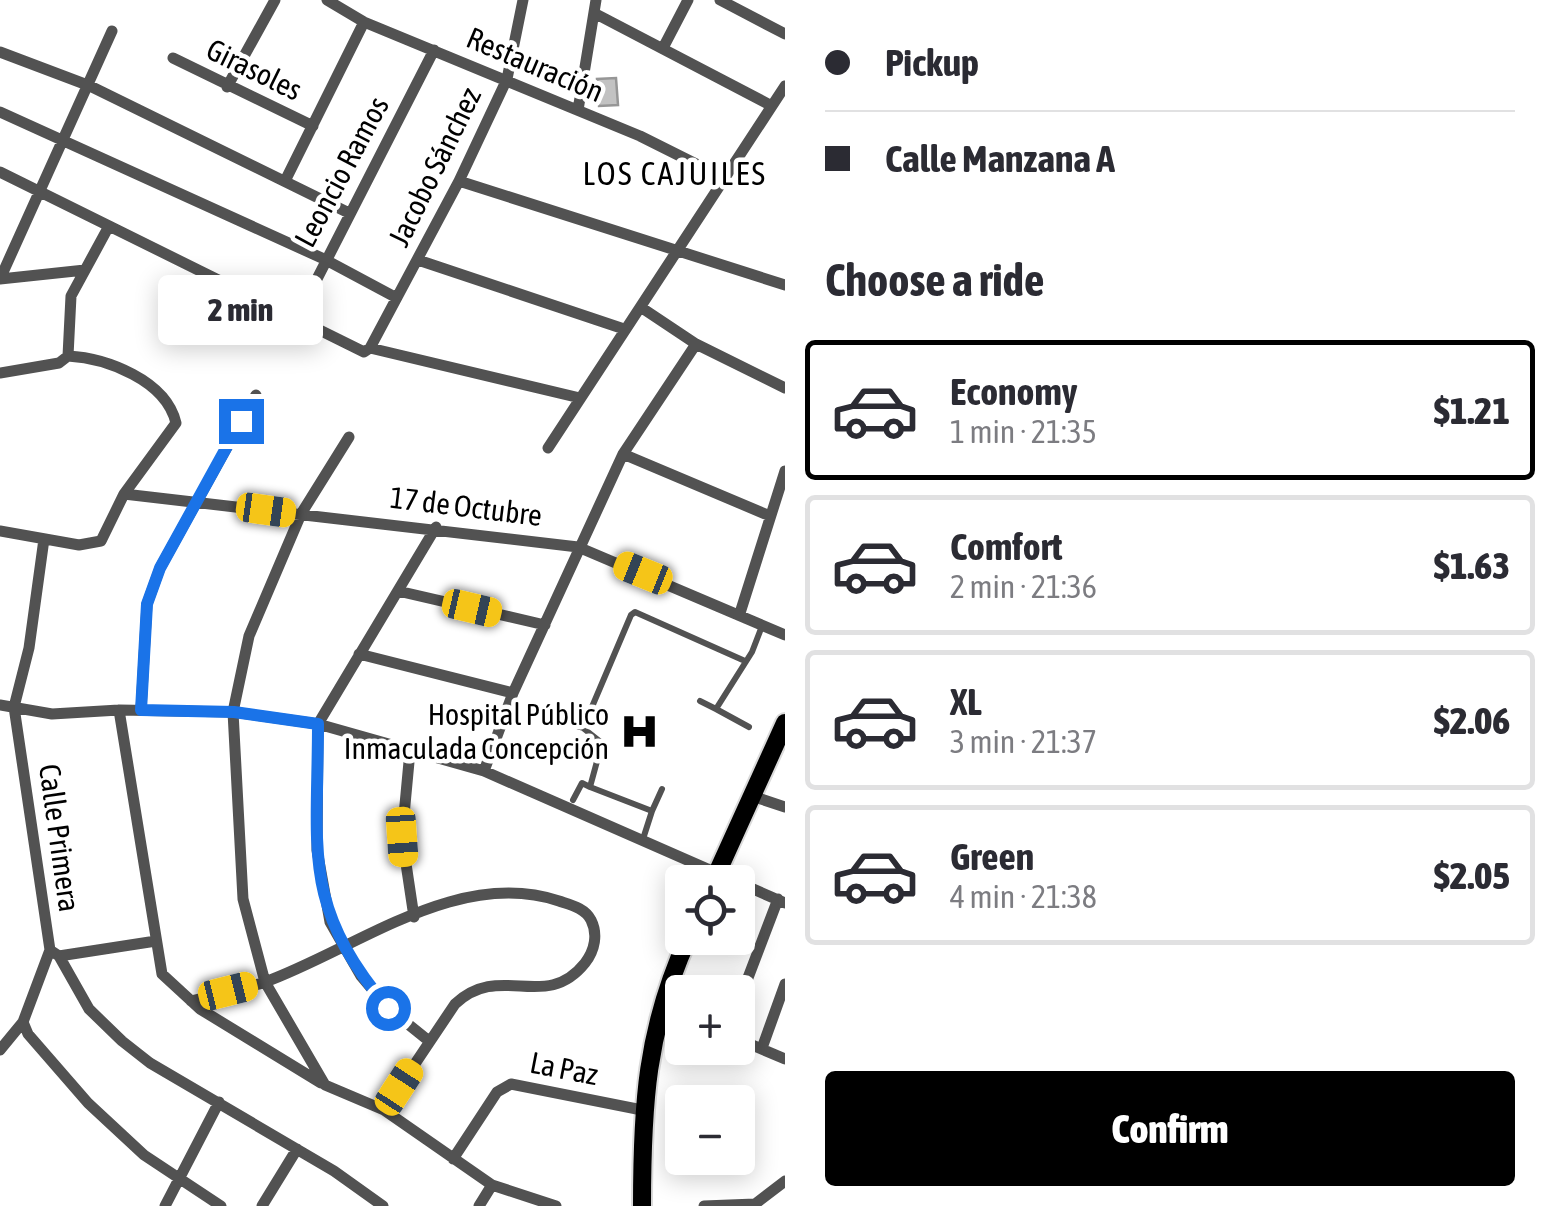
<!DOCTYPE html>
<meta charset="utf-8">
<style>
body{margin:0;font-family:"Asap Condensed",sans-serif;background:#f7f7f7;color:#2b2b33;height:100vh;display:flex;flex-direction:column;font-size:38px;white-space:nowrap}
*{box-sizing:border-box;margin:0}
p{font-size:32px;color:#7c7c81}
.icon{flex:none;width:55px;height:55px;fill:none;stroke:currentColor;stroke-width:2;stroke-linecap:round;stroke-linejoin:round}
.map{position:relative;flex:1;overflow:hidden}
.drawer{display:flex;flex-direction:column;background:#fff;width:770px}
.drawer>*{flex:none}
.guide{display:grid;align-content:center;height:220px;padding:0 40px;background:#fff}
.buttons{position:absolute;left:665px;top:865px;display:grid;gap:20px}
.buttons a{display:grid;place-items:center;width:90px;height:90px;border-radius:10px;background:#fff;box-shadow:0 5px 25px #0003;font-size:50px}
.end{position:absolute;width:45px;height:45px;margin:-22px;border:12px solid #1a73e8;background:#fff;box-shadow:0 0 0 5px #fff}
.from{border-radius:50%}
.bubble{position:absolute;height:70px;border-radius:10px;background:#fff;box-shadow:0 5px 25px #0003;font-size:32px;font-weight:800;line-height:70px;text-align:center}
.car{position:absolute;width:30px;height:60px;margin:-30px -15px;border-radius:12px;box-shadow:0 0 8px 2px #0007;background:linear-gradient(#f5c518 24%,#345 0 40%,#f5c518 0 76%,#345 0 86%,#f5c518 0)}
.guide b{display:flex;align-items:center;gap:35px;height:95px;font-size:38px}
.guide b+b{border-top:2px solid #e1e1e2}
.guide i{width:25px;height:25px;background:#2b2b33}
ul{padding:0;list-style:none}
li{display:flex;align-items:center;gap:30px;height:140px;margin:0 20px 15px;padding:0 20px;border:5px solid #e1e1e2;border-radius:10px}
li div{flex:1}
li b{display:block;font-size:38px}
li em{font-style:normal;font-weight:800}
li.current{border-color:#000}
li>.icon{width:90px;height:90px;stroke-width:1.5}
h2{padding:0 40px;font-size:45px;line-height:120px}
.primary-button{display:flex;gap:20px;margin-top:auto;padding:20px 40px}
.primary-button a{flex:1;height:115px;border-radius:10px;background:#000;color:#fff;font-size:40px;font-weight:800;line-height:115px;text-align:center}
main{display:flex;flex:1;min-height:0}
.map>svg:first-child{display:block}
.building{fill:#c2c2c2;stroke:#969696;stroke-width:2.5}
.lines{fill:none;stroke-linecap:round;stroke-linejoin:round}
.primary-casing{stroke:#dbdbdb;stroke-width:22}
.lane{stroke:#525252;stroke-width:6}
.street{stroke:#525252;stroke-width:11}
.primary{stroke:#000;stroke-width:18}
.route{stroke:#1a73e8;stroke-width:12}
.labels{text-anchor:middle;stroke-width:9;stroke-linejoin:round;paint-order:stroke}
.street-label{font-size:30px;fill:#000;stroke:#fff}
.poi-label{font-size:30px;fill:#000;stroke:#fff;text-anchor:end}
.neighbourhood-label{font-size:32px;letter-spacing:2.5px;fill:#000;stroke:#fff}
</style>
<main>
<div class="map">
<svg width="785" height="1206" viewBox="0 0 785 1206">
<rect width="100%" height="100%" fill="#fff"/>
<!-- building -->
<path class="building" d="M616 78 618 105 599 106 597 79Z"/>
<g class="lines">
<defs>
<path id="primary" d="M713 882 785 723
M642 1206C642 1106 646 1030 688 938"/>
</defs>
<!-- primary casing -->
<use href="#primary" class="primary-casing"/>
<!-- lane -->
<path class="lane" d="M700 701 716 709 752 652 762 626
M716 709 749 727
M573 725 583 728
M573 800 582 783 590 787
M652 811 662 789
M643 839 652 811 590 787 602 743 583 728 631 615 635 612 745 661"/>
<!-- street -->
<path class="street" d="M327 0 364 22 640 136 724 178
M720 0 785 34
M596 14 772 106
M663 48 688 0
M0 52 90 86 349 213
M173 58 313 126
M227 87 275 0
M578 110 596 0
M0 112 324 259 395 297
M0 172 364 352 370 348 580 398
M285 181 364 22
M459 181 785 285
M418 260 624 329
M0 279 112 31
M0 279 85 270
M642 308 696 344 785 388
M297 318 434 50
M370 348 459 181 507 79 523 0
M0 373 59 363 68 356 71 296 109 226
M349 437 301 514 249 636 233 712 243 899 265 982 325 1085 384 1110 492 1185 556 1206
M548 448 785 86
M623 454 770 516
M124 494 578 547 785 635
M0 531 79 545 101 541 124 494 176 423C166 380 106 358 68 356
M44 539 29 648 14 707 50 950 59 956 89 1009 122 1041 150 1063 334 1171 383 1206
M398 591 545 625
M740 613 785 471
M359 654 513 693
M0 705 52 714 119 710 233 712 318 724 484 771 785 903
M119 710 162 974 200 1009 321 1083
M141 710 147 604 160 568 256 395
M410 751 402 837 414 917
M484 771 513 693 623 454 696 344
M752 796 785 807
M50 950 23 1022 28 1034 88 1103 144 1155 221 1206
M59 956 156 941
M191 1001C215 995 241 990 265 982 356 949 458 867 559 901 571 905 585 908 591 920 598 934 595 950 585 963 545 1013 501 961 455 1004L384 1110
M738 1004 778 899
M660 1008 682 1017
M738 1039 785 1059
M429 1041 388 1008 361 976 330 922 317 850 318 724 436 527
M762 1048 785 984
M0 1050 23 1022
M453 1159 497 1092 511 1084 642 1110
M165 1206 219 1102
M262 1206 297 1149
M479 1206 492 1185
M704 1206 755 1204 785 1181"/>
<!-- primary -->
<use href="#primary" class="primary"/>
</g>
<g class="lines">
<!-- route -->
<path class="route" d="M241 421 160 568 147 604 141 710 234 712 318 724C318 851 301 905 388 1008"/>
</g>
<!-- icons -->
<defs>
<symbol id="hospital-bare" viewBox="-9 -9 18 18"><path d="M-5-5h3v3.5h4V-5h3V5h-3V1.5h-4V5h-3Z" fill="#000" stroke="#fff" stroke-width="2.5" paint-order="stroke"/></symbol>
</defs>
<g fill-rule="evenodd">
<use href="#hospital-bare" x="612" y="704" width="55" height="55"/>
</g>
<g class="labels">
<!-- street labels -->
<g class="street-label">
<text transform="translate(535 65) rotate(23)" y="10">Restauración</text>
<text transform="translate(254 70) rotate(26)" y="10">Girasoles</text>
<text transform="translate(435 167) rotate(-64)" y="10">Jacobo Sánchez</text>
<text transform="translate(342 172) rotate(-62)" y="10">Leoncio Ramos</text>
<text transform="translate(466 507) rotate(7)" y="10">17 de Octubre</text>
<text transform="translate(59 838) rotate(82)" y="10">Calle Primera</text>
<text transform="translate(564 1069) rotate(11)" y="10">La Paz</text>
</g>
<!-- poi labels -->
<g class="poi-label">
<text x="609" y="725">Hospital Público<tspan x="609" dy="34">Inmaculada Concepción</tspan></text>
</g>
<!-- neighbourhood labels -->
<g class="neighbourhood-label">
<text x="675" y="185">LOS CAJUILES</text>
</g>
</g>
</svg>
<div class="buttons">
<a><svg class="icon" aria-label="locate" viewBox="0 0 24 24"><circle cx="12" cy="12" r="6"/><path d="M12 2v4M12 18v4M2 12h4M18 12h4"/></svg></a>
<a>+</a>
<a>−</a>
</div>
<i class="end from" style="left:388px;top:1008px"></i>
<i class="end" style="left:241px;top:421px"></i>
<div class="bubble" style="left:158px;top:275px;width:165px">2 min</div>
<i class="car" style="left:266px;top:510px;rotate:98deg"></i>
<i class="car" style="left:643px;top:573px;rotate:292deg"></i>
<i class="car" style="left:472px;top:608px;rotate:103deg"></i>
<i class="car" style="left:402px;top:837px;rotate:176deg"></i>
<i class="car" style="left:228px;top:991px;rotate:76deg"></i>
<i class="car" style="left:399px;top:1087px;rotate:33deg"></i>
</div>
<section class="drawer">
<div class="guide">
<b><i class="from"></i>Pickup</b>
<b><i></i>Calle Manzana A</b>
</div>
<h2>Choose a ride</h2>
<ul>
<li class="current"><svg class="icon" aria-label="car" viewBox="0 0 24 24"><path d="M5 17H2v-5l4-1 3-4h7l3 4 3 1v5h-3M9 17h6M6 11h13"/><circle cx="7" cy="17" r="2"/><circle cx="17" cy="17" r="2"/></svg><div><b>Economy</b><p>1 min · 21:35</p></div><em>$1.21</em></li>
<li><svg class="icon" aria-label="car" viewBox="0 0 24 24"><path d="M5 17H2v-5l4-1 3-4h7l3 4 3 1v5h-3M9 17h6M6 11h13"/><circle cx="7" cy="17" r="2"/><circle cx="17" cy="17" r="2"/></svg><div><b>Comfort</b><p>2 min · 21:36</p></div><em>$1.63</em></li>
<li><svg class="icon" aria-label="car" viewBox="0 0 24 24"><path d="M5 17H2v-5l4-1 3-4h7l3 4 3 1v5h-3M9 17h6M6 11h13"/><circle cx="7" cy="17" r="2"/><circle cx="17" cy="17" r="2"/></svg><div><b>XL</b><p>3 min · 21:37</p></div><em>$2.06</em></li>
<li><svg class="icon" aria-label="car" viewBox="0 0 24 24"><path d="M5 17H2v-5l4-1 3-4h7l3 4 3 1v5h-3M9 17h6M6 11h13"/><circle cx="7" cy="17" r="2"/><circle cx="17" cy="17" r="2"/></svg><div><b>Green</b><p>4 min · 21:38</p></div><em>$2.05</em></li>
</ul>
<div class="primary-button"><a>Confirm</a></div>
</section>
</main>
